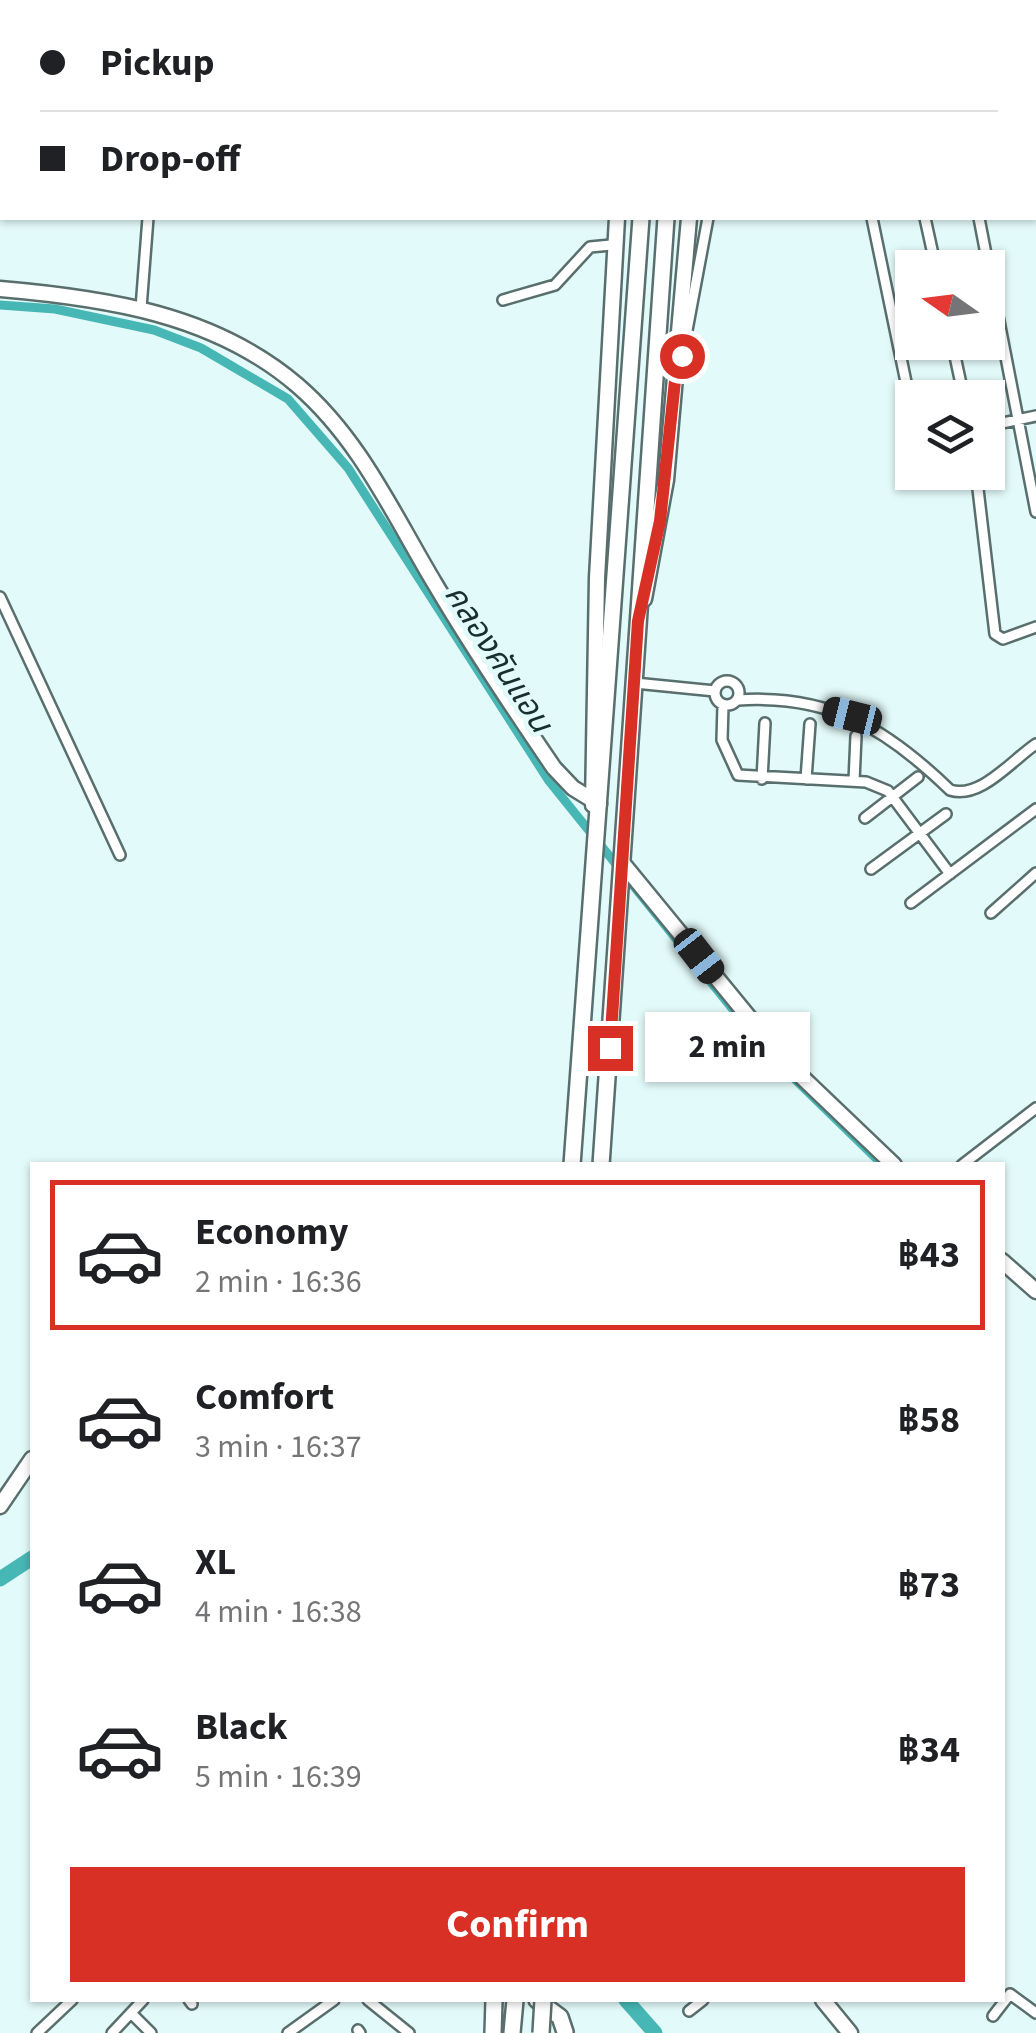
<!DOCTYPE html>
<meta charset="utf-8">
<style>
body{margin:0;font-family:"Source Sans 3","Noto Sans Thai",sans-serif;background:#f6f6f6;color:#202124;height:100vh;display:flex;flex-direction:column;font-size:38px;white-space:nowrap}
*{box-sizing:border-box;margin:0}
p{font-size:32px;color:#757577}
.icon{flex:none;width:55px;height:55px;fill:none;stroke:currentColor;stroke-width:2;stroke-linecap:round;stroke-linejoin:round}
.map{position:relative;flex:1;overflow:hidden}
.details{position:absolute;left:30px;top:1162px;width:975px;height:840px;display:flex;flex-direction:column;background:#fff;border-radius:0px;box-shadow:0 2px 8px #0004}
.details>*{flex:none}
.banner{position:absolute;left:0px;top:0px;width:1038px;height:220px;box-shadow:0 2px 8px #0004;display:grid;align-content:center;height:220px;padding:0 40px;background:#fff}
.needle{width:65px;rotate:284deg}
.tools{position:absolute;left:895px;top:250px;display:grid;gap:20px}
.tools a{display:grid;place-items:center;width:110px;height:110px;border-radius:0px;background:#fff;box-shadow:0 2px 8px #0004;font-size:50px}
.end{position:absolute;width:45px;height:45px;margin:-22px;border:12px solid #d93025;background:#fff;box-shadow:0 0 0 5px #fff}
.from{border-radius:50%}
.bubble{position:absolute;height:70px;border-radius:0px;background:#fff;box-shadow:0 2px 8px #0004;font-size:32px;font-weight:700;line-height:70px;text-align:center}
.car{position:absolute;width:30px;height:60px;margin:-30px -15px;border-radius:12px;box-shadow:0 0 8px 2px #0007;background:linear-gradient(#222 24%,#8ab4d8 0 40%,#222 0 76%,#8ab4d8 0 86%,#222 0)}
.banner b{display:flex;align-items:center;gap:35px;height:95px;font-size:38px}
.banner b+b{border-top:2px solid #e0e0e0}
.banner i{width:25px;height:25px;background:#202124}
ul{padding:18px 0 0;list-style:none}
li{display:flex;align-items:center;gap:30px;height:150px;margin:0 20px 15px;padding:0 20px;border:5px solid transparent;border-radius:0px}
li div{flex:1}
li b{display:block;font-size:38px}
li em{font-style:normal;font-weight:700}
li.current{border-color:#d93025}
li>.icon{width:90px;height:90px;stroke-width:1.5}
.primary-button{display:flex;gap:20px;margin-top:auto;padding:20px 40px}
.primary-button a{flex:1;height:115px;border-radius:0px;background:#d93025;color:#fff;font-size:40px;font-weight:700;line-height:115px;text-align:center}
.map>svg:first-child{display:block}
.water{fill:#47b7b5}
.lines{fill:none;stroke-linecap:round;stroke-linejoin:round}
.canal{stroke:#47b7b5;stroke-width:9}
.river{stroke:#47b7b5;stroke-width:15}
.street-casing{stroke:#596f6e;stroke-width:14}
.secondary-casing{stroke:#596f6e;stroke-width:19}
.primary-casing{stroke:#596f6e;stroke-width:20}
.street{stroke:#fff;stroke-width:9}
.secondary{stroke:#fff;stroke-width:14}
.primary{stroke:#fff;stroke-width:15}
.primary-bridge-casing{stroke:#596f6e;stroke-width:20;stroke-linecap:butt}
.primary-bridge{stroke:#fff;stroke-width:15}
.route{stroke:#d93025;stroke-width:12}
.labels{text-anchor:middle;stroke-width:10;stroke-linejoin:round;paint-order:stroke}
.water-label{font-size:32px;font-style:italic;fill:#162f2f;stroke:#e2faf9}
</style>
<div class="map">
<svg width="1036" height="2033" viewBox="0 0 1036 2033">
<rect width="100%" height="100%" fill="#e2faf9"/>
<!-- water -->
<path class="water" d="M851 0H1010L850 2Z"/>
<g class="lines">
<!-- canal -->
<path class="canal" d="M0 305 55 309 154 330 201 348 288 399 348 468 549 781 768 1053 883 1165"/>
<!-- river -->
<path class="river" d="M0 1579 32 1558
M626 2000 655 2033"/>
<defs>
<path id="street" d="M793 2 795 0
M1024 2V0
M1035 61 1036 59
M0 92 2 68
M0 156H2
M1035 169H1036
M1035 194H1036
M872 218 912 411
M925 218 936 268
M979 218 1036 512
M503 300 555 285 590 247 611 245
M141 308 148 218
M952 342 964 398
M682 357 708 218
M988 426 1036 416
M976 472 995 634 1003 639 1036 627
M0 597 120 855
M715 693a12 12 0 1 1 24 0a12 12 0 1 1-24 0Z
M635 683 715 691
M738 700C830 694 886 728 950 790 980 800 1012 760 1036 744
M723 705 722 740 738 775 866 782 888 791 950 874
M762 779 765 723
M806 779 810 724
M854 781 856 736
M865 818 918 777
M871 869 946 814
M911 903 1036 809
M991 913 1036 873
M962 1165 1036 1108
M189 2000 192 2004
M368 2000 409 2033
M689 2011 703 2000
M132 2014 151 2033
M993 2016 1010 1994 1036 2013
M358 2030 360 2033
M37 2033 72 2000
M112 2033 143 2000
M288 2033 334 2000"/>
<path id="secondary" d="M461 0 465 2
M494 0 497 2
M600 0 602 2
M633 2V0
M705 2V0
M735 2 737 0
M778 2 780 0
M0 289C105 298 214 314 297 385 360 439 393 514 435 584 472 647 513 708 554 768L573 788 599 804
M644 599 666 480 689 218
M593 805 597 578 617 218
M624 865 783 1059 894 1165
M1002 1261 1036 1291
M0 1506 32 1459
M823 2000 850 2033"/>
<path id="primary" d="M656 2 657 0
M682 2V0
M572 1165 641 218
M601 1165 666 218
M537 2000 560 2017 565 2032
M493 2033 494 2000
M512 2033 515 2000"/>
</defs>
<!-- street casing -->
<use href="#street" class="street-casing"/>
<!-- secondary casing -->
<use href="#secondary" class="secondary-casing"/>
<!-- primary casing -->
<use href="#primary" class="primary-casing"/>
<!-- street -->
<use href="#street" class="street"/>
<!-- secondary -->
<use href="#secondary" class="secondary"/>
<!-- primary -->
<use href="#primary" class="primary"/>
<defs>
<path id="primary-bridge" d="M541 2033 543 2000"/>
</defs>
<!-- primary-bridge casing -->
<use href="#primary-bridge" class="primary-bridge-casing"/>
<!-- primary-bridge -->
<use href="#primary-bridge" class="primary-bridge"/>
</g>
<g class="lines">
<!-- route -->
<path class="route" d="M610 1048 638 621 660 521 675 381 682 356"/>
</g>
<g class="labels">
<!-- water labels -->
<g class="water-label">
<text transform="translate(499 658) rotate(57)" y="11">คลองคันแอน</text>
</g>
</g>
</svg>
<div class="tools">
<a><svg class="needle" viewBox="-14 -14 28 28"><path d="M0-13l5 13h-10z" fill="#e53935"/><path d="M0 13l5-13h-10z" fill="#757577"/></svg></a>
<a><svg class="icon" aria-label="layers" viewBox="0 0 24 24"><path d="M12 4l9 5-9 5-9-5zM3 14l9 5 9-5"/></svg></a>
</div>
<i class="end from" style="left:682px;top:356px"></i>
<i class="end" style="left:610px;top:1048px"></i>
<div class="bubble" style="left:645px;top:1012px;width:165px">2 min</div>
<i class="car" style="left:852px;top:716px;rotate:284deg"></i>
<i class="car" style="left:699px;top:956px;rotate:142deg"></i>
<div class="banner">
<b><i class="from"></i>Pickup</b>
<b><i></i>Drop-off</b>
</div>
<section class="details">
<ul>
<li class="current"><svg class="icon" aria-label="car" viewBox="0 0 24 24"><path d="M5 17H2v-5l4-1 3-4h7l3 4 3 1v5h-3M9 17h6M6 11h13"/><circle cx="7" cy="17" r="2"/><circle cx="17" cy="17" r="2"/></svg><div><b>Economy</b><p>2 min · 16:36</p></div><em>฿43</em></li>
<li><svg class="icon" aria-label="car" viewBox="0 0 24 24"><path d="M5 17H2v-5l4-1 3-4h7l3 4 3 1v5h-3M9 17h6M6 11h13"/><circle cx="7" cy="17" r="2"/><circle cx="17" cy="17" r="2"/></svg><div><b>Comfort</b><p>3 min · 16:37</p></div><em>฿58</em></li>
<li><svg class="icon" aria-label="car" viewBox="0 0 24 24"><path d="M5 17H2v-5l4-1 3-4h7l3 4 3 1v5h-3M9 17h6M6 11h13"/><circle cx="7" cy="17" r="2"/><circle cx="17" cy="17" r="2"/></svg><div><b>XL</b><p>4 min · 16:38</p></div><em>฿73</em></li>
<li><svg class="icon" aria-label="car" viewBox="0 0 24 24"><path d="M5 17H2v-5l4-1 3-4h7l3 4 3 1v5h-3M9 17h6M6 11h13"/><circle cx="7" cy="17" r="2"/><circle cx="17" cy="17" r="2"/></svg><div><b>Black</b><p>5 min · 16:39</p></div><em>฿34</em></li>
</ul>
<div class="primary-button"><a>Confirm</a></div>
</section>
</div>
